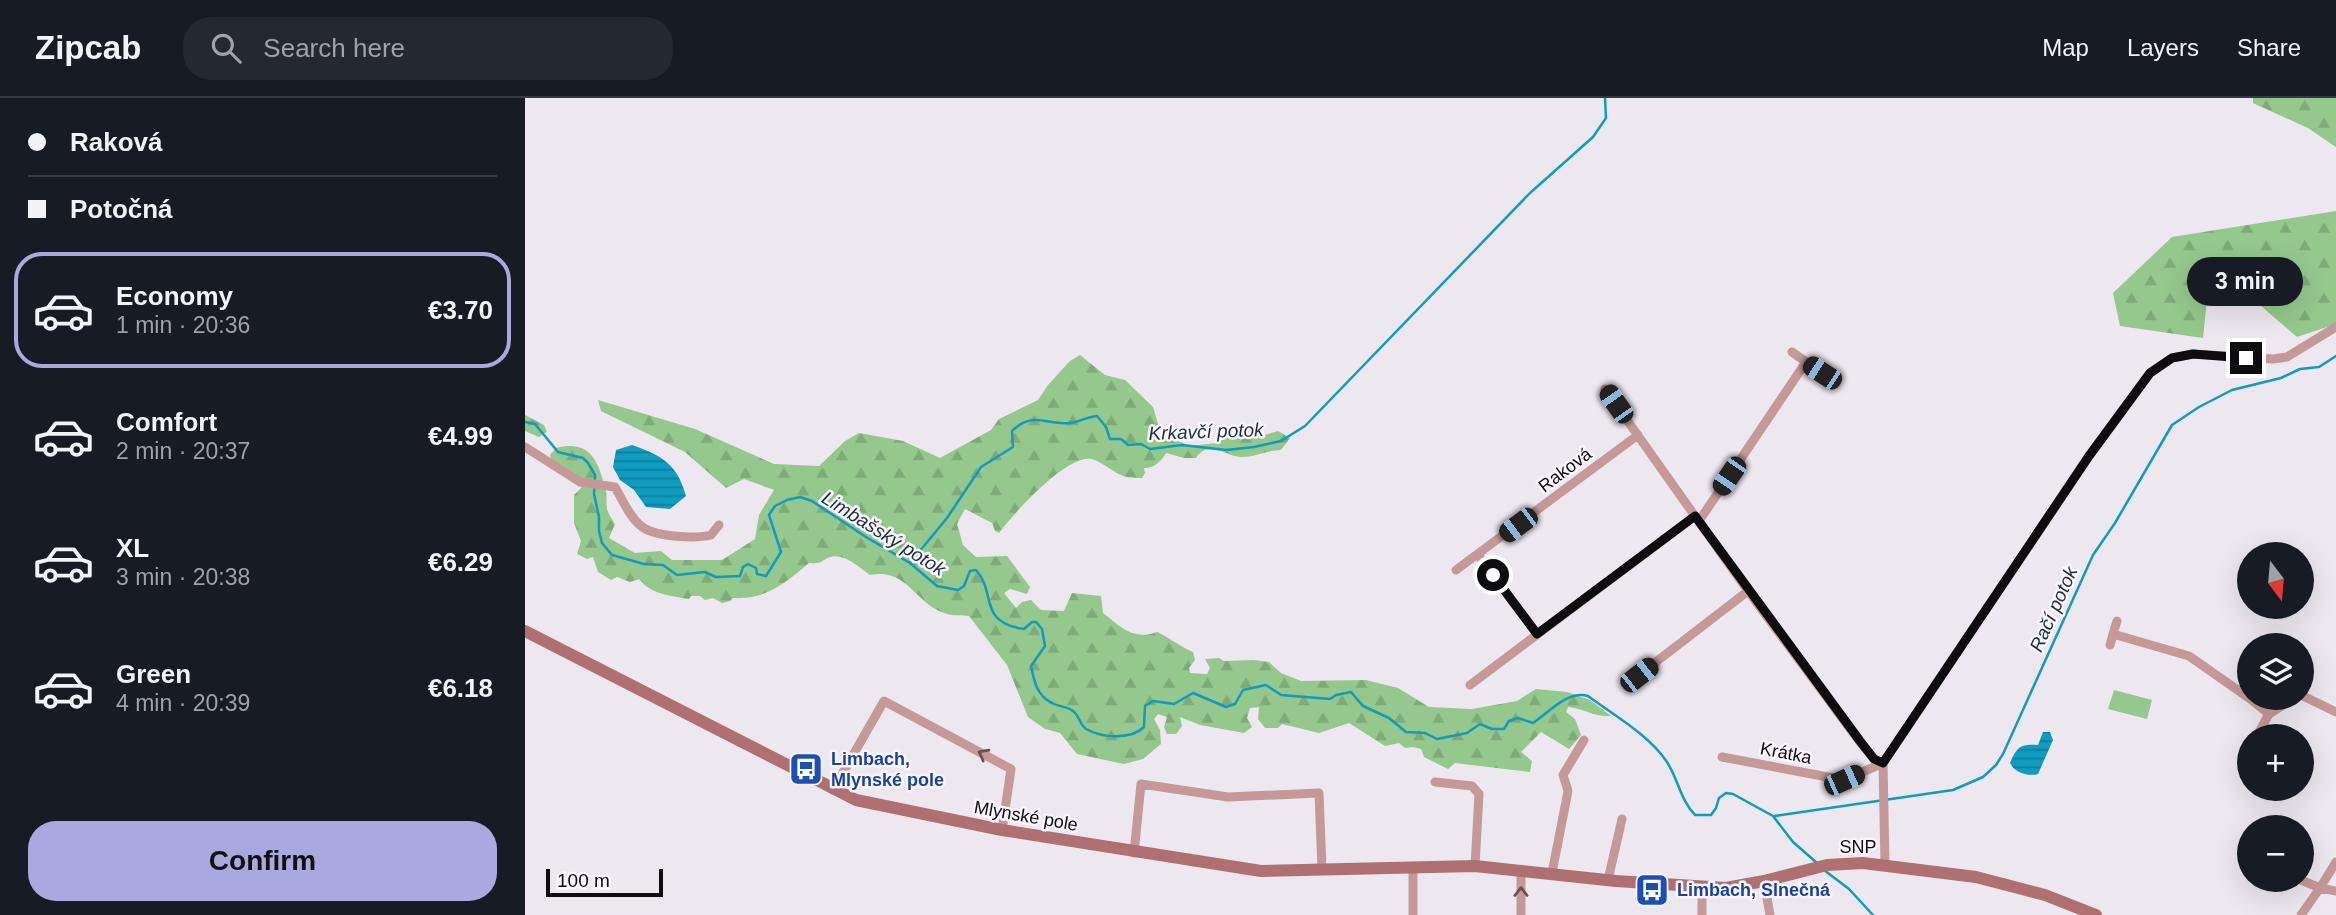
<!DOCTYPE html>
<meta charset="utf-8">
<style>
body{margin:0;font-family:Helvetica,sans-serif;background:#242831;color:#f1f3f6;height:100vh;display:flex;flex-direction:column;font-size:26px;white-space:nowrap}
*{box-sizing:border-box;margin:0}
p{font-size:23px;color:#9ea1a6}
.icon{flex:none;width:38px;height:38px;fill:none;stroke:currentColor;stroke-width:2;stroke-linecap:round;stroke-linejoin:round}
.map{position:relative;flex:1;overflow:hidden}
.side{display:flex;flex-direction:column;background:#171b24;width:525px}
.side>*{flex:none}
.guide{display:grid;align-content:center;height:154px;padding:0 28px;background:#171b24}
.needle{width:46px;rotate:164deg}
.tools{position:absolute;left:1712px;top:444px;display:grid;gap:14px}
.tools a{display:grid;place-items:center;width:77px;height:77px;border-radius:50%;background:#171b24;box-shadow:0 7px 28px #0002;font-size:35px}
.scale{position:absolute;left:21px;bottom:18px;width:117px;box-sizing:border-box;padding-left:7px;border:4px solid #0d0c0e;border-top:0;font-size:19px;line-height:24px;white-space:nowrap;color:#0d0c0e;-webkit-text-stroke:5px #faf4fd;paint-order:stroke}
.end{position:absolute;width:32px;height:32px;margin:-16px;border:9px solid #0d0c0e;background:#fff;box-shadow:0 0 0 4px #fff}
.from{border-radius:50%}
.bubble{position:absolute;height:49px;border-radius:24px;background:#171b24;box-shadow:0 7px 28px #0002;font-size:23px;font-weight:700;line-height:49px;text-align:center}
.car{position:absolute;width:21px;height:42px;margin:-21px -10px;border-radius:9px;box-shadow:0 0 5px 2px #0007;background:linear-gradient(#222 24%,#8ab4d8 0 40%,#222 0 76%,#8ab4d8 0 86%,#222 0)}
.guide b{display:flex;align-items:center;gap:24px;height:66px;font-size:26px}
.guide b+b{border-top:2px solid #363941}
.guide i{width:18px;height:18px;background:#f1f3f6}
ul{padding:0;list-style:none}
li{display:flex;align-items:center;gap:21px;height:116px;margin:0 14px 10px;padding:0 14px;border:4px solid transparent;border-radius:28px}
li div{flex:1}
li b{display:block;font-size:26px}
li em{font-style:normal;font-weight:700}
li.current{border-color:#a9a9e0}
li>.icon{width:63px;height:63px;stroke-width:1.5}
.button{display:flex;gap:14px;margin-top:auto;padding:14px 28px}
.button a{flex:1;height:80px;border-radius:28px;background:#a9a9e0;color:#111;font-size:28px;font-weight:700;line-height:80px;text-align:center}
header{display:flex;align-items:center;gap:42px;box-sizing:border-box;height:98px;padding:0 35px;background:#171b24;border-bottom:2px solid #363941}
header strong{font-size:33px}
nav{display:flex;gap:38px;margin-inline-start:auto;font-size:24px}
.search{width:490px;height:63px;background:#242831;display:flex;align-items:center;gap:18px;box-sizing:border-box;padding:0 24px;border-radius:28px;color:#9ea1a6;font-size:26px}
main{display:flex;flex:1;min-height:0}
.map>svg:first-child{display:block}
.green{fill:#94c88d}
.forest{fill:url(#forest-firs)}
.water{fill:url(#water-rules)}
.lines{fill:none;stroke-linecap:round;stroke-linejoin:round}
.stream{stroke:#0e9cc0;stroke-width:2.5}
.street{stroke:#c49998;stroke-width:9}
.secondary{stroke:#af7071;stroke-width:12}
.oneway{stroke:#685253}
.route{stroke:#0d0c0e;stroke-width:9}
.labels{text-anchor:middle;stroke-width:5;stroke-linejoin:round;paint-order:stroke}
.street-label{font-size:18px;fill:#0d0c0e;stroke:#faf4fd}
.transit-label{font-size:18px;font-weight:bold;fill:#164399;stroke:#faf4fd;text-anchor:start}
.water-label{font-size:19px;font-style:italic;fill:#1b3037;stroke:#faf4fd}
</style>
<header>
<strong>Zipcab</strong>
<div class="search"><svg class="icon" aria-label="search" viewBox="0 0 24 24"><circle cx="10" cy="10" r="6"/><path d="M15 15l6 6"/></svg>Search here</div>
<nav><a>Map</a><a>Layers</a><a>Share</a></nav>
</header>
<main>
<section class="side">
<div class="guide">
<b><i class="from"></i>Raková</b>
<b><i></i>Potočná</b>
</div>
<ul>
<li class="current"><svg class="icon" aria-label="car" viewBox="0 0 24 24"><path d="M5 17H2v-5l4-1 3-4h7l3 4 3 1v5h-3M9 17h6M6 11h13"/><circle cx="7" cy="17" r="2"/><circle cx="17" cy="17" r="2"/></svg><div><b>Economy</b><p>1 min · 20:36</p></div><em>€3.70</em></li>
<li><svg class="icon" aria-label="car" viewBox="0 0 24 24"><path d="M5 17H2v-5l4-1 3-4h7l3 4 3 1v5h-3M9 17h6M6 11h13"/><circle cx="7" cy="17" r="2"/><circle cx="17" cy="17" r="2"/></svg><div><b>Comfort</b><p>2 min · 20:37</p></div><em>€4.99</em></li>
<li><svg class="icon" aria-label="car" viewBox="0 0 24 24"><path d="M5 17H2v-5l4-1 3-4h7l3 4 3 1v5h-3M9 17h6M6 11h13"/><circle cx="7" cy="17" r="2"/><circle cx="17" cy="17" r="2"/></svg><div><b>XL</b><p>3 min · 20:38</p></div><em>€6.29</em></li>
<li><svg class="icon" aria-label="car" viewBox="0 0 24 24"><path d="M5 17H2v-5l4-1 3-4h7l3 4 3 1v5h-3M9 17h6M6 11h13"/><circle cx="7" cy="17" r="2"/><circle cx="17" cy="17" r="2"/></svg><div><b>Green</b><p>4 min · 20:39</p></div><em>€6.18</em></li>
</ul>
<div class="button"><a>Confirm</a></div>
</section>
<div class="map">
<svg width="1811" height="817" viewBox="0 0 1811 817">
<defs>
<pattern id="forest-firs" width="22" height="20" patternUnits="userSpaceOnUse" patternTransform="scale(1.75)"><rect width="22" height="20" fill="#94c88d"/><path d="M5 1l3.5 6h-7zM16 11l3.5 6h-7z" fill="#7eab78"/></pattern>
<pattern id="water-rules" width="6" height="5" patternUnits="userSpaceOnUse" patternTransform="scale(1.75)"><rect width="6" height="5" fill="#0e9cc0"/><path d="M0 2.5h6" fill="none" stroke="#0c7e9a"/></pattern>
</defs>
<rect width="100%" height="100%" fill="#ede7ef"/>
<!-- green -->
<path class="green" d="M1589 592 1627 602 1622 621 1583 611Z"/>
<!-- forest -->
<path class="forest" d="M1728 0H1811V49L1783 30 1728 5Z
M1811 113V226L1772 239 1728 201 1683 192 1678 240 1595 228 1588 195 1647 139Z
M555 257 580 277 600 282 628 309 633 326 626 340 633 342 646 340 665 348 691 345 698 332C717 343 733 339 753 333L765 340 756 352C743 352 730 359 717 359 703 360 684 340 671 360H659L641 355C637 363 628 371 619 370L620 375 617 380C610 380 602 380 596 377 586 373 576 363 566 361 541 357 488 416 474 435L470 433 467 425 440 411 432 426 438 447 451 459 482 458 505 489 502 496 485 491 479 495 491 510 497 504 506 502 516 512 539 513 547 495 576 498 578 515C596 529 608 543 632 534 645 540 654 548 668 554L670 562 664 570 665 575 682 576 685 570 680 561 694 560 699 563 729 562 744 564 756 575 776 583 841 582 873 590 904 609 947 611 992 603 1011 591 1042 594 1065 602 1086 618C1068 619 1061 611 1043 609L1041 614 1050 621 1056 637 1044 651 1016 634 996 654 1007 663 1005 674 930 665 923 671 899 659 896 651 888 649 880 650 874 645 860 648 824 625 794 635 757 626 753 630H740L733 621 734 609 725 610 722 620 727 629 719 635 675 627 655 619 657 628 651 636H642L639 629 642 619 633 616 629 621 635 632 636 646 618 661 599 666 552 656 535 635 520 631 503 619 482 567 444 518C437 517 428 518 422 516 390 507 383 469 345 477 335 470 319 455 305 459 295 463 298 466 284 465 260 485 241 502 208 500L205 503 197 505 188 500 180 502 175 498H166L164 501C146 498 125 496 114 481L105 484 92 479 86 482 73 474 68 459 62 461 52 456 56 443 49 425V397L57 389 26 362 25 357 31 350C66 341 74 364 81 394 82 399 81 405 82 411 83 416 87 421 90 426L84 440 110 455 136 453 147 462H197L230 441 234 417 249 392 219 381 201 390 160 354 76 313 73 302 170 331 249 366 294 368 320 343 334 335 378 343 415 360 466 332 474 321 513 302 523 287 545 263Z
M0 317 19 327 22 334 14 339 0 333Z"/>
<!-- water -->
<path class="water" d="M107 347C138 358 152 366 161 398L145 411 121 409 109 392 95 382 88 369 91 352Z
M1518 634H1525L1528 642 1513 676C1503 679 1489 674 1485 665 1492 649 1495 646 1513 647Z"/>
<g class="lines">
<!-- stream -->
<path class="stream" d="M0 324 10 326 33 354 58 360 63 365 70 377 69 396 74 419V433L77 445 87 457 119 466 138 467 152 477 180 474 191 479 215 478 218 469 223 466 231 470 232 476 241 478 256 454 244 417 250 408 262 402 275 399 287 403 341 439 385 465 412 488 433 492 439 488 445 473 451 472C472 495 452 524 499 531L507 524H511L517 531 520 548 506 568C509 583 512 598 527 605 534 609 542 608 548 613 554 617 555 627 561 631 577 640 606 642 619 629L620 608 628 603 649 606 668 595 701 609 710 606 718 592 741 587 756 597 805 601 811 597 826 594 838 608 864 620 881 634 900 635 912 641 942 635 955 626 967 631H979L984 623 993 620 1008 625C1024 614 1043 592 1063 598 1090 618 1124 637 1142 664 1153 681 1156 703 1170 717H1186L1191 710 1194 700 1201 695 1208 696 1248 718 1268 744 1292 765
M385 465 422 420 456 369 488 349 487 333C509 312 522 328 545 325 554 324 561 319 572 318L581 329 585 341H596L603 347 616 346 625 351 657 347 701 352 729 349 756 343 780 328 1005 95 1068 39 1081 20 1080 0
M1250 718 1428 692 1458 679 1471 667 1478 656 1568 457 1590 425 1647 327 1674 309 1707 292 1756 280 1775 271 1794 269 1811 258
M1299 772 1324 791 1348 817"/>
<!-- street -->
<path class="street" d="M1267 254 1297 275
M1080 291 1223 493 1335 644 1349 661 1358 665
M0 349 55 384 90 389C97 401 104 418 115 427 127 439 170 441 186 437L194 427
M1174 423 1281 264
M953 457 1012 536
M931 472 1113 337
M1592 523 1588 536 1664 558 1724 600
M1585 547 1588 536
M1114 577 1223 493
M945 587 1170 418
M1776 597 1811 614
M1724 600 1744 616
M1733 636 1744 616 1769 600
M1197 659 1319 682 1358 665
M910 684 947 688 954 696 950 768
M308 692 359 603 486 671 477 732
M609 755 616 686 703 699 794 695 797 771
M1811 764 1795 790 1811 793
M1360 767 1358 665 1564 358 1625 275 1647 260 1668 256 1748 261 1762 259 1811 229
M1027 775 1043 693 1038 677 1059 642
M1083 782 1097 721
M1239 783 1245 817
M1177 789V817
M888 817V769
M996 817V772
M1776 817 1795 790 1776 782"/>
<!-- secondary -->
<path class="secondary" d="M0 533 331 702 477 732 736 773 950 768 1091 783 1201 790 1239 783 1302 767 1338 765 1451 779 1520 797 1571 817"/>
</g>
<!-- one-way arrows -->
<defs><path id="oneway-chevron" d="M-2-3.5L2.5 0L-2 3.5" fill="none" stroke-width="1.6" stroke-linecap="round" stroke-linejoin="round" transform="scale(1.75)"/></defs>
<g class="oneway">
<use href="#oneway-chevron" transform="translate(458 656) rotate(-152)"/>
<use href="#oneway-chevron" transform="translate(996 794) rotate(-90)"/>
</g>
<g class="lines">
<!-- route -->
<path class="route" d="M968 477 1012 536 1170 418 1335 643 1349 661 1358 665 1564 358 1625 275 1647 260 1668 256 1721 260"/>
</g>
<!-- icons -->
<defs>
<symbol id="bus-square" viewBox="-11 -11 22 22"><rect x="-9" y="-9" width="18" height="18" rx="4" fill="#1a4fb4" stroke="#faf4fd"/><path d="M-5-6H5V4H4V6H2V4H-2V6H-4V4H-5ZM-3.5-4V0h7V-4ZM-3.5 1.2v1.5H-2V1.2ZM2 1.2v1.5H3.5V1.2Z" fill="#fff"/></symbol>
</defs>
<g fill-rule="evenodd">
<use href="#bus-square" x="262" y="652" width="38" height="38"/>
<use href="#bus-square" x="1108" y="773" width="38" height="38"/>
</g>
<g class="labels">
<!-- street labels -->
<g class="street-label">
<text transform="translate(1040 372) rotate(-37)" y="6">Raková</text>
<text transform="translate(1261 655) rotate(11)" y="6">Krátka</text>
<text transform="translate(501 718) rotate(10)" y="6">Mlynské pole</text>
<text x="1333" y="755">SNP</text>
</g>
<!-- transit labels -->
<g class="transit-label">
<text x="306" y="667">Limbach,<tspan x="306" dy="21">Mlynské pole</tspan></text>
<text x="1152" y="798">Limbach, Slnečná</text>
</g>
<!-- water labels -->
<g class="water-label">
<text transform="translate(681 333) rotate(-2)" y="7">Krkavčí potok</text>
<text transform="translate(359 435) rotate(32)" y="7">Limbašský potok</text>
<text transform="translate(1528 511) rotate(-66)" y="7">Račí potok</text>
</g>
</g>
</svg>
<div class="tools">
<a><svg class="needle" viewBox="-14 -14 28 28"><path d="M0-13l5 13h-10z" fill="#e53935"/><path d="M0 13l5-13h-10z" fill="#9ea1a6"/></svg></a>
<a><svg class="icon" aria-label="layers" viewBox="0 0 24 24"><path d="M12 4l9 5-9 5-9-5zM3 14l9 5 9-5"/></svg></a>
<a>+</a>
<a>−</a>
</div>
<div class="scale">100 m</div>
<i class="end from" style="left:968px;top:477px"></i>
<i class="end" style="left:1721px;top:260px"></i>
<div class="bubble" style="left:1662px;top:159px;width:116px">3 min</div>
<i class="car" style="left:1297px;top:275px;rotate:303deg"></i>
<i class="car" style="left:1091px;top:306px;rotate:325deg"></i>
<i class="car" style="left:1204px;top:378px;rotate:214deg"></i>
<i class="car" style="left:993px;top:427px;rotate:233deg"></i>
<i class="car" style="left:1114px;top:577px;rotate:52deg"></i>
<i class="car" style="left:1319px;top:682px;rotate:66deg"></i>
</div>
</main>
